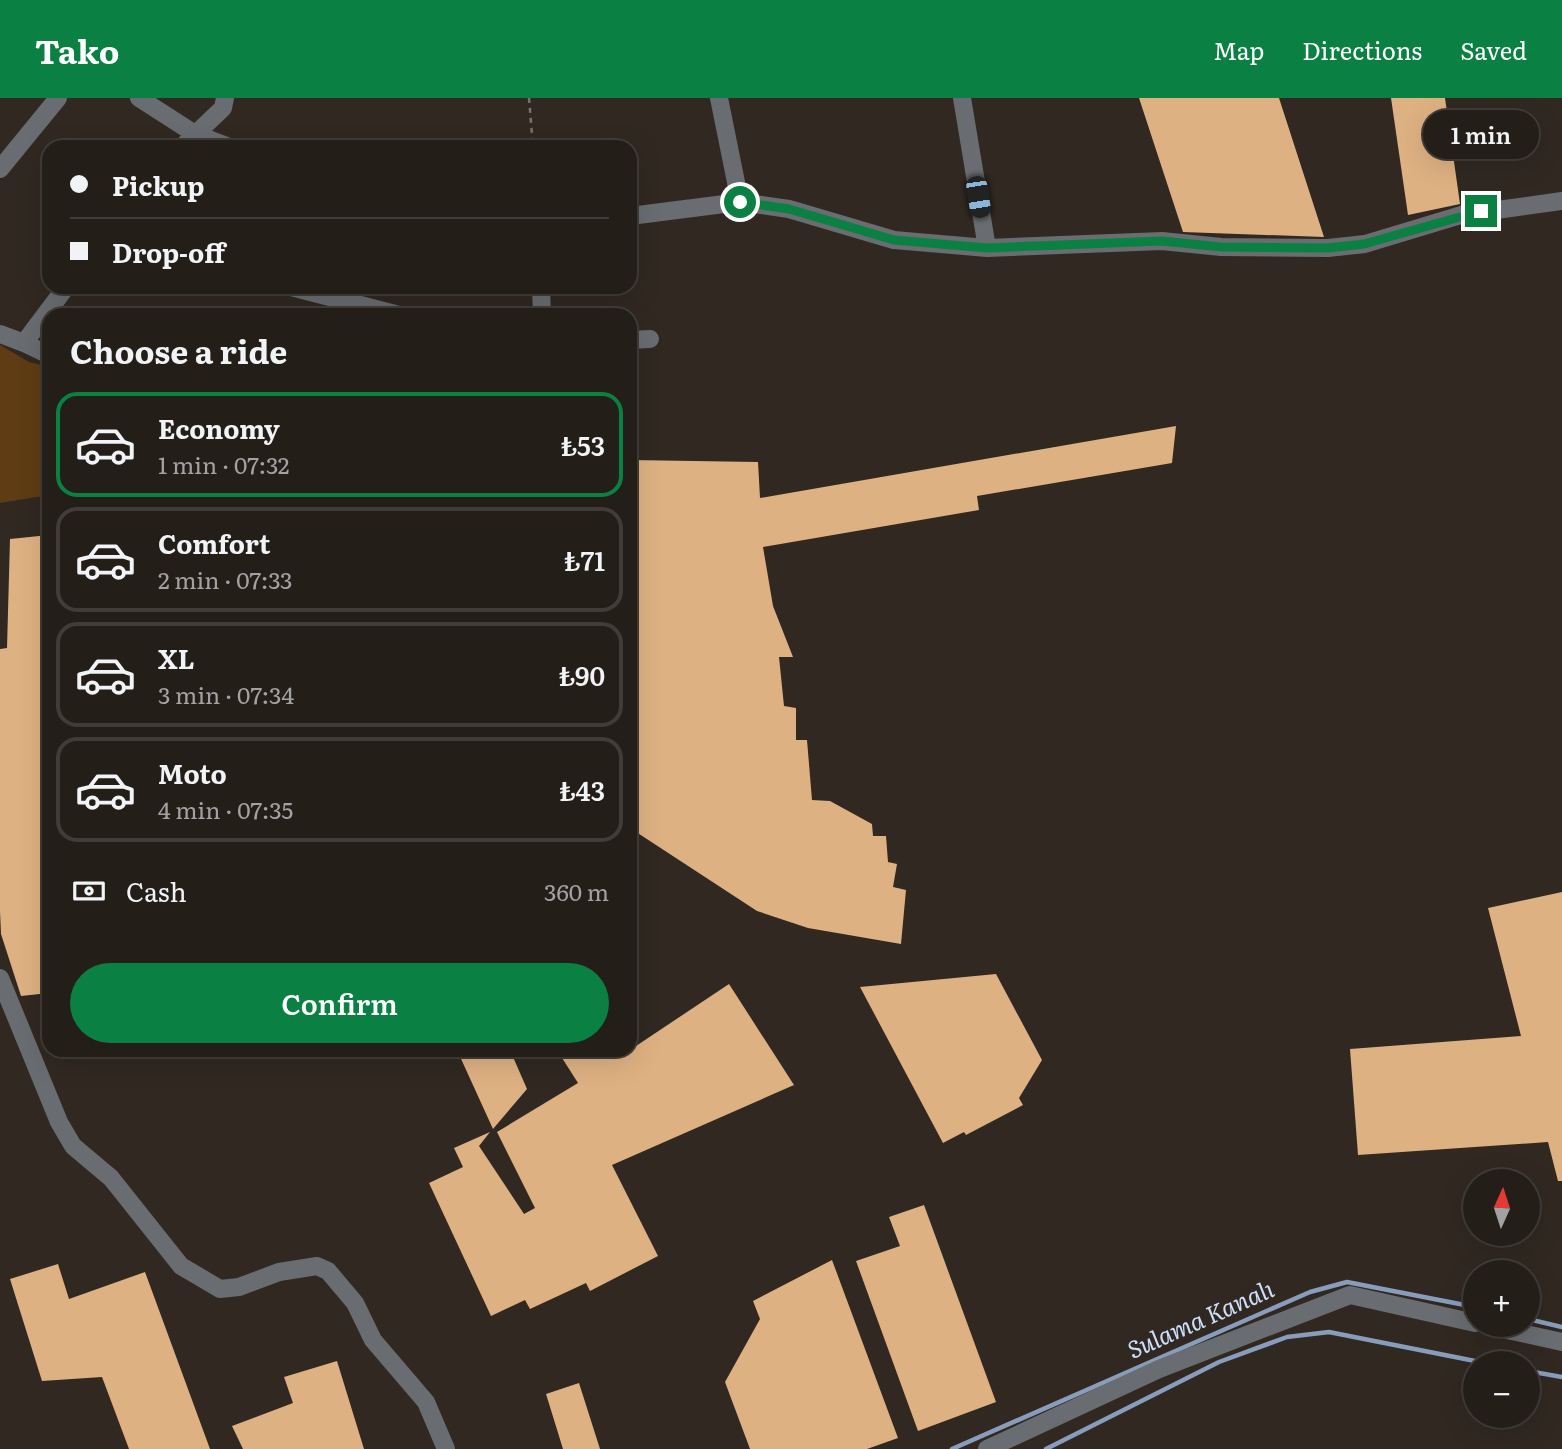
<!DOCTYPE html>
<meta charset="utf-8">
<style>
body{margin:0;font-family:Literata,serif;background:#2c2722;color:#f1f3f6;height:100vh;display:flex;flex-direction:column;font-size:26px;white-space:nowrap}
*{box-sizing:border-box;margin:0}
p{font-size:23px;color:#a3a2a2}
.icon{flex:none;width:38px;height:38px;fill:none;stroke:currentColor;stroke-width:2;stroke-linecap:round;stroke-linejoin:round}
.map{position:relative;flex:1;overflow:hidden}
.side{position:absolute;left:42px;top:210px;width:595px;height:749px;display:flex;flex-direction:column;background:#241e19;border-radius:21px;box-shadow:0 7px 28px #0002,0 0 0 2px #413c38}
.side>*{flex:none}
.banner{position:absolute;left:42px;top:42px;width:595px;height:154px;border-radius:21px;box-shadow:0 7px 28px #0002,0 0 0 2px #413c38;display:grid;align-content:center;height:154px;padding:0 28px;background:#241e19}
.needle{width:46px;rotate:3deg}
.buttons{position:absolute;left:1463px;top:1071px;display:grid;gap:14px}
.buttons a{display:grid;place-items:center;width:77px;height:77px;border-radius:50%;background:#241e19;box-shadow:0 7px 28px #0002,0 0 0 2px #413c38;font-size:35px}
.end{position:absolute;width:32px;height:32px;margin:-16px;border:9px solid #0b8043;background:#fff;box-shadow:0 0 0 4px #fff}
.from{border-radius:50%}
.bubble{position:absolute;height:49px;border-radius:24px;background:#241e19;box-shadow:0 7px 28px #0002,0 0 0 2px #413c38;font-size:23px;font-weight:600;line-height:49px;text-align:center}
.car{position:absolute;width:21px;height:42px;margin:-21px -10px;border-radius:9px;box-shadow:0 0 5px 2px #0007;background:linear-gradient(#222 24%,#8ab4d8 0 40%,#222 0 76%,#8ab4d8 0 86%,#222 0)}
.banner b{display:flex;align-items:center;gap:24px;height:66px;font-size:26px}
.banner b+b{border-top:2px solid #413c38}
.banner i{width:18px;height:18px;background:#f1f3f6}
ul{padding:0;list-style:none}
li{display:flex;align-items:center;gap:21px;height:105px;margin:0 14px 10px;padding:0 14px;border:4px solid #413c38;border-radius:21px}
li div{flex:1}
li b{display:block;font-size:26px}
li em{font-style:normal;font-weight:600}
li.selected{border-color:#0b8043}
li>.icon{width:63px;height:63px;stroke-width:1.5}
h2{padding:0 28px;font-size:32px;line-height:84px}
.pay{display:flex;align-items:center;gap:18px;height:77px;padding:0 28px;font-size:26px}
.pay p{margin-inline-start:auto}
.primary-button{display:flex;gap:14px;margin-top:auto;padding:14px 28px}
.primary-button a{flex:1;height:80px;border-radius:42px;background:#0b8043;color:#fff;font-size:28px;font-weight:600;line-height:80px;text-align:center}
header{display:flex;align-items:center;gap:42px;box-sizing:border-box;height:98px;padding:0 35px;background:#0b8043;color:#fff}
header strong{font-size:33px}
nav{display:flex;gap:38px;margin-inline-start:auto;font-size:24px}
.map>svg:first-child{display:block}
.green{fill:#5f3c13}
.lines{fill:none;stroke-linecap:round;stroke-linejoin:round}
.stream{stroke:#889dbc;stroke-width:4.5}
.building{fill:#deb183}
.path{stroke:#7a736d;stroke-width:2.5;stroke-dasharray:5 5;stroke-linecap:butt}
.minor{stroke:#696c70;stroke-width:18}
.route{stroke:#0b8043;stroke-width:9}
.labels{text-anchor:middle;stroke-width:7;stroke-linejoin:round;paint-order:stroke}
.water-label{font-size:24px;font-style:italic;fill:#cce0fc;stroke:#302821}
</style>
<header>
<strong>Tako</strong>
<nav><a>Map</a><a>Directions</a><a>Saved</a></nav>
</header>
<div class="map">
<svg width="1562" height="1351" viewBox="0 0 1562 1351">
<rect width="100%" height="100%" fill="#302821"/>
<!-- green -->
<path class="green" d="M0 247 29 264 49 269V397L0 405Z"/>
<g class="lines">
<!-- stream -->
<path class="stream" d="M1528 1221 1562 1229
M1528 1273 1562 1279
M952 1351 1310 1194 1347 1184 1475 1209
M1046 1351 1219 1264 1287 1239 1329 1234 1485 1265"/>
</g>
<!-- building -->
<path class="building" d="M1139 0H1279L1324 139 1183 134Z
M1391 0H1445L1460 106 1408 117Z
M1176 328 1172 365 977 398 979 412 763 449 773 508 793 559H779L784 608 796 610V642H807L812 702 830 703 872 726 873 738H886L888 764 897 766 893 789 906 792 901 846 808 830 757 813 630 730V362L758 364 760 400Z
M49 437V895L21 898 1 836 0 813V551L7 550 10 441Z
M1562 794V1083H1558L1548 1044 1358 1057 1350 951 1521 938 1488 810Z
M996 876 1042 962 1019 1000 1023 1007 966 1037 964 1034 943 1045 860 889Z
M729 886 794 987 612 1067 658 1158 590 1193 586 1185 530 1211 525 1202 491 1218 429 1085 463 1069 454 1050 490 1034 479 1048 524 1116 535 1110 497 1034 578 985 557 952H630Z
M457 952H510L527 991 493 1031Z
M924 1107 996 1304 918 1333 856 1163 900 1148 889 1119Z
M832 1162 898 1340 867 1351H750L725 1284 760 1221 753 1203Z
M58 1166 69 1201 145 1174 210 1351H129L102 1279 42 1283 10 1181Z
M337 1263 364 1351H243L232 1328 293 1305 284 1279Z
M579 1285 600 1351H563L546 1296Z"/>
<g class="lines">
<!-- path -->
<path class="path" d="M529 0 533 49"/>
<!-- minor -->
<path class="minor" d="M139 0 195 36 229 49
M719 0 740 104
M962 0 987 150
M182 49 223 10 225 0
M0 71 58 0
M630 118 740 104 789 111 894 142 987 150 1162 143 1221 149 1328 150 1365 146 1461 117 1562 103
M291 189 399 217
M541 189 542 217
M0 236 24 245 66 189
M630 242 650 241
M24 245 49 257
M0 880 59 1024 73 1048 111 1080 181 1168 220 1191 239 1189 279 1174 317 1168 328 1173 355 1205 373 1242 426 1304 446 1351
M1485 1227 1562 1244
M987 1351 1159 1271 1350 1197 1475 1225"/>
</g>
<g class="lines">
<!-- route -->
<path class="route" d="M740 104 789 111 894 142 987 150 1162 143 1221 149 1328 150 1364 146 1481 113"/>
</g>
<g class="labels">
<!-- water labels -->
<g class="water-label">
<text transform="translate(1201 1222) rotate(-24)" y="8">Sulama Kanalı</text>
</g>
</g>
</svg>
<div class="buttons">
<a><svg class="needle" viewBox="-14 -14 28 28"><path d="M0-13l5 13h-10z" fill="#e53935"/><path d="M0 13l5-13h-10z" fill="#a3a2a2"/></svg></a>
<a>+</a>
<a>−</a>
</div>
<i class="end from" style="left:740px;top:104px"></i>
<i class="end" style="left:1481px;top:113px"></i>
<div class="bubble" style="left:1423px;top:12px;width:116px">1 min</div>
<i class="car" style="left:978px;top:99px;rotate:171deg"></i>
<div class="banner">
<b><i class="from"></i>Pickup</b>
<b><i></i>Drop-off</b>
</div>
<section class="side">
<h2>Choose a ride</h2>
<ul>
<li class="selected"><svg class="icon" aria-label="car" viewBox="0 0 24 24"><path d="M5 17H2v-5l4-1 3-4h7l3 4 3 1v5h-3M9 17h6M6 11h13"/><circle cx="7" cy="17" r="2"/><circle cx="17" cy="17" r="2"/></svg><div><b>Economy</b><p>1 min · 07:32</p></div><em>₺53</em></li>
<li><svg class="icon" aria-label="car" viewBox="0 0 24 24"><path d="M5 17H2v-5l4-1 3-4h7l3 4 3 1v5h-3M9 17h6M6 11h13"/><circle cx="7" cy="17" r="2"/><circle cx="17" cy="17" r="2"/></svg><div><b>Comfort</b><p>2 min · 07:33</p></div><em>₺71</em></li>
<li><svg class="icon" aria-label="car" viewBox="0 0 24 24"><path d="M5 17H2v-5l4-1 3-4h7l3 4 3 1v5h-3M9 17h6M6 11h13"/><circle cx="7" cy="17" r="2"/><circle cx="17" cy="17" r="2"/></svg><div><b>XL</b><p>3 min · 07:34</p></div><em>₺90</em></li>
<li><svg class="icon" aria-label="car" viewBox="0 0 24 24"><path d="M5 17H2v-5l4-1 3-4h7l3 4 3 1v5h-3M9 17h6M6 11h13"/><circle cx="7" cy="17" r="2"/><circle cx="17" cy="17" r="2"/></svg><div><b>Moto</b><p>4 min · 07:35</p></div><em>₺43</em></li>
</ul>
<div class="pay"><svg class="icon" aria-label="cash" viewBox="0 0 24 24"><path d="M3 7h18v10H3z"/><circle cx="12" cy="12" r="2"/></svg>Cash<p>360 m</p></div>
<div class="primary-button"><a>Confirm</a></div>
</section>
</div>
